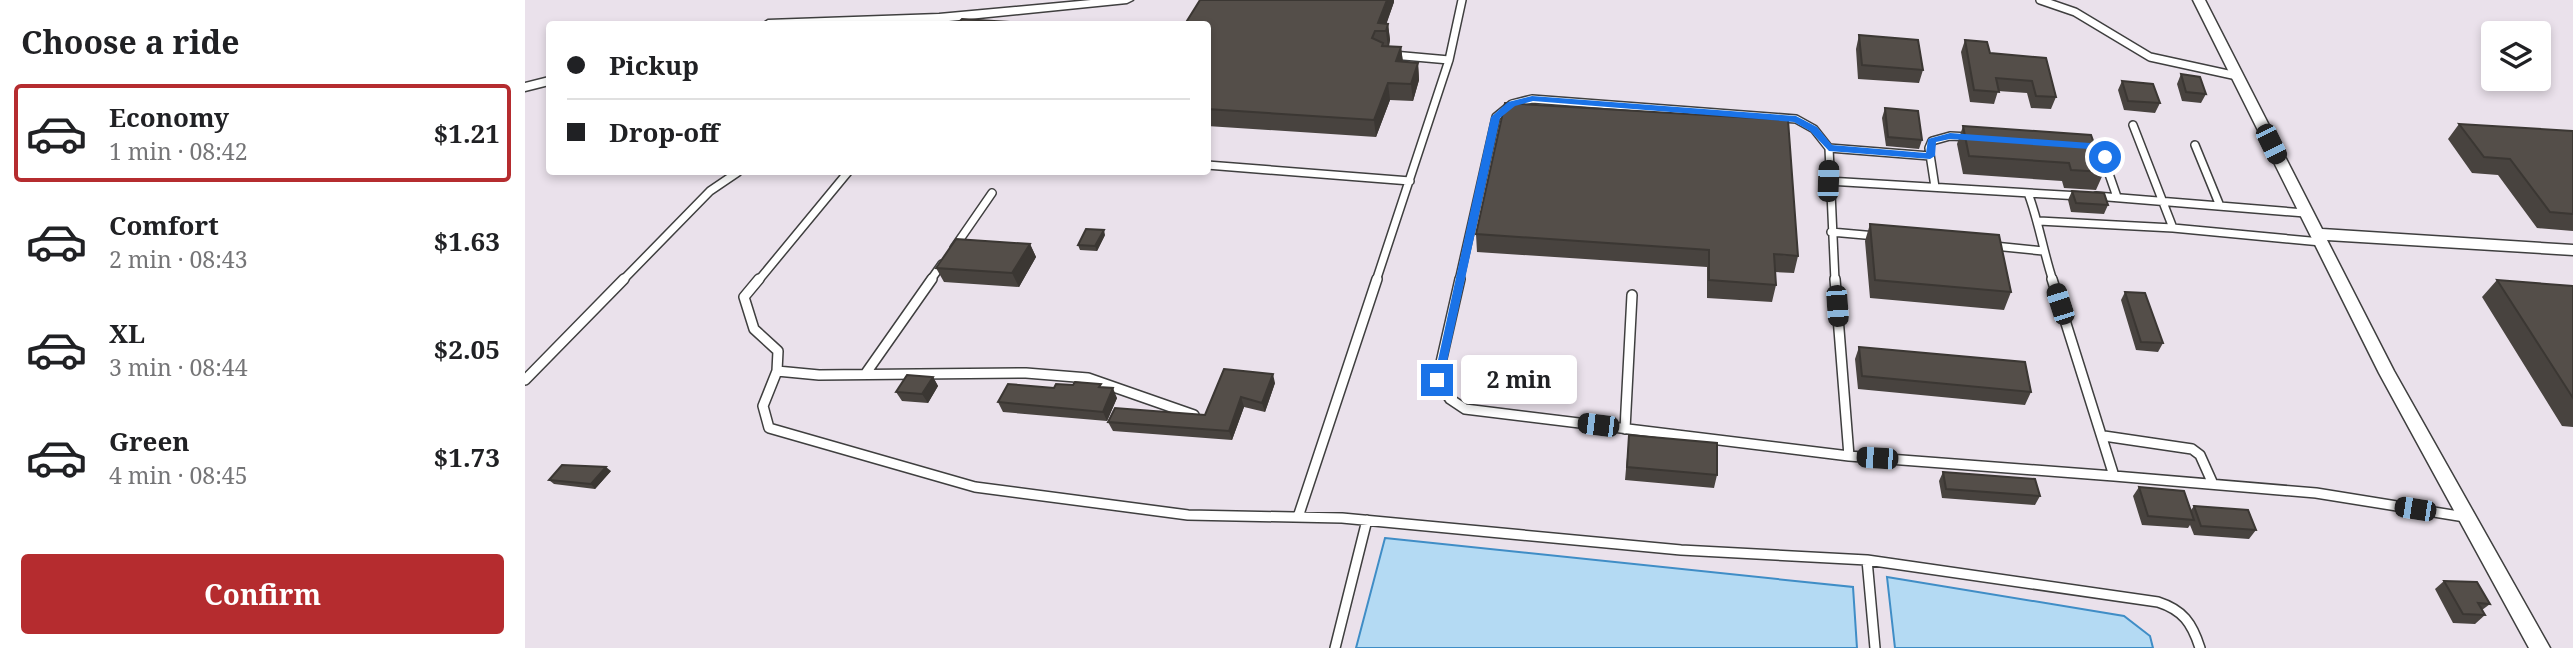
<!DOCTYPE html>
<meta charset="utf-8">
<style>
body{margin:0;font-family:"Noto Serif",serif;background:#f6f6f6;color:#202124;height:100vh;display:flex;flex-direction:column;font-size:26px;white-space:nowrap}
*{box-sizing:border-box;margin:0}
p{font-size:23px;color:#757577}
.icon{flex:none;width:38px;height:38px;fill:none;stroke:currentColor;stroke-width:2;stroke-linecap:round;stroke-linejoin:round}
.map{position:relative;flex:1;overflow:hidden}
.side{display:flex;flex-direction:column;background:#fff;width:525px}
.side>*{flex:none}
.hud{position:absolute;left:21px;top:21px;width:665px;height:154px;border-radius:7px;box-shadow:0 4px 10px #0003;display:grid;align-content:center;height:154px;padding:0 21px;background:#fff}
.controls{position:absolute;left:1956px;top:21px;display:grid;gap:14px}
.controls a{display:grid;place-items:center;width:70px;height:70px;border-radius:7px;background:#fff;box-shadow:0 4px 10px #0003;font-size:35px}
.end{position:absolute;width:32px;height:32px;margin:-16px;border:9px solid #1a73e8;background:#fff;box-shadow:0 0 0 4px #fff}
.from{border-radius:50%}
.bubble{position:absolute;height:49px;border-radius:7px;background:#fff;box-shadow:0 4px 10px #0003;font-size:23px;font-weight:700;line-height:49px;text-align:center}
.car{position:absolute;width:21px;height:42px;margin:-21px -10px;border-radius:9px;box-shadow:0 0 5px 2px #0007;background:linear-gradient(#222 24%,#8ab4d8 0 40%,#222 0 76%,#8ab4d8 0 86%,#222 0)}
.hud b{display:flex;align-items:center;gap:24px;height:66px;font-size:26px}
.hud b+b{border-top:2px solid #e0e0e0}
.hud i{width:18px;height:18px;background:#202124}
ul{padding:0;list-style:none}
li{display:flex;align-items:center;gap:21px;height:98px;margin:0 14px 10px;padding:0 7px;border:4px solid transparent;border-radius:7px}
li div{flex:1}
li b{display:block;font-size:26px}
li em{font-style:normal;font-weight:700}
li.current{border-color:#b52c2f}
li>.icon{width:63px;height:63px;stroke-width:1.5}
h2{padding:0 21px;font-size:32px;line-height:84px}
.action{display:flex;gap:14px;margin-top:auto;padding:14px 21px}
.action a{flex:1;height:80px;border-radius:7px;background:#b52c2f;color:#fff;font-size:28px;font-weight:700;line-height:80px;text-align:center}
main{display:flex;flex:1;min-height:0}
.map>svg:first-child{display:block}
.industrial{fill:#eae1eb;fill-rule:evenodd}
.water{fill:#b4daf3;stroke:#3f8dc6;stroke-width:2}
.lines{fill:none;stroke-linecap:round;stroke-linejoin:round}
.service-far1-casing{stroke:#3f3f3f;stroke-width:10}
.service-casing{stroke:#3f3f3f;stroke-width:12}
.minor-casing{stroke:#3f3f3f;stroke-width:3}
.service-far1{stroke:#fff;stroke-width:7}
.service{stroke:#fff;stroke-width:9}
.minor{fill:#fff;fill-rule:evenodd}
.wall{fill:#48433f}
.shaded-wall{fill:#3b3733}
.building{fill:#544e49;stroke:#3b3733;stroke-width:2}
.route{fill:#1a73e8}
</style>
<main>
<section class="side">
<h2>Choose a ride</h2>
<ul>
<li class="current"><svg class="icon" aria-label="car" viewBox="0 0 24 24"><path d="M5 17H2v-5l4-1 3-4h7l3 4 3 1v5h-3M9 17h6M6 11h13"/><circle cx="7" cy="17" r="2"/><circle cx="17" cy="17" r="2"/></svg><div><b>Economy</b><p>1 min · 08:42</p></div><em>$1.21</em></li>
<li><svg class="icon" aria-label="car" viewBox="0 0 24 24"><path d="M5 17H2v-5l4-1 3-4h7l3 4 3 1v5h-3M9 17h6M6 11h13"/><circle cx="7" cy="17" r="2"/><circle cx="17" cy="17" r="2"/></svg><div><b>Comfort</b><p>2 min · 08:43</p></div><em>$1.63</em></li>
<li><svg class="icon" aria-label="car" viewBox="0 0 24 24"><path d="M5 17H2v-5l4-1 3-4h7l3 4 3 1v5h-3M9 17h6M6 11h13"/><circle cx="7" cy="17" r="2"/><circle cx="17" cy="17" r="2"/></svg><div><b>XL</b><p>3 min · 08:44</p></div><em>$2.05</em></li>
<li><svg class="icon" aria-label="car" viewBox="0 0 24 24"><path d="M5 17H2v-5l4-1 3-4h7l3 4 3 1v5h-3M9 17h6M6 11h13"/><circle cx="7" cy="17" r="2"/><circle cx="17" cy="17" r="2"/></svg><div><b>Green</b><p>4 min · 08:45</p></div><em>$1.73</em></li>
</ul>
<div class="action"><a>Confirm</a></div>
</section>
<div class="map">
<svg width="2048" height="648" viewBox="0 0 2048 648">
<rect width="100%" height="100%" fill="#fefbed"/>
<!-- industrial -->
<path class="industrial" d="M0 0H2048V648H0ZM24 24H682V172H24ZM1969 33H2014V79H1969Z"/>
<!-- water -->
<path class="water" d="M860 538 1328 587 1332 648H831Z
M1362 577 1599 616 1625 636 1628 648H1370Z"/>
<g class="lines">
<defs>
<path id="service-far1" d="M1515 0 1550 12 1625 57 1712 76
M868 55 924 60
M1608 125 1648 228
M1670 145 1695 206
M1563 146 1576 151 1592 197
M1304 148 1405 156
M682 165 885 181
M1303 181 1555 196
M1410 187 1404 148 1407 141 1425 136 1445 137
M1503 193C1514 222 1518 251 1528 281
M1571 196 1780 213
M1514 221 1648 228 1796 242
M1306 232 1351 236
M1469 246 1518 251
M429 248 467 193
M97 281 185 191 213 172
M233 281 323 172
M405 281 417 264
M851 281 924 60 937 0
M934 281 971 117 987 104 1007 99 1271 119 1289 129 1304 148 1310 281"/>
<path id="service" d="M234 279 219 297 229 329 253 351 252 371 238 406 244 428 450 487 663 515 817 518 1156 550 1342 560 1633 602C1658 610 1667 623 1675 648
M935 279 912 380 925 399 940 409 1324 456
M1310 279 1324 456
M252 371 294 375 501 373 563 378 669 415
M341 373 407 279
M0 380 99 279
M1100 429 1107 295
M1579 436 1667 449 1675 455 1688 484
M1324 456 1589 476 1527 279
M1589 476 1791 493 1940 517
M773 517 852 279
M1342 560 1350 648
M810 648 842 520"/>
<path id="minor" d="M566 0H608L602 3 414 22 237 24 243 20 414 14Z
M1668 0H1680L1797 229 2048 245V255L1802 240 1869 371 2025 648H2004L1854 373Z
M24 77V85L0 91V83Z"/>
</defs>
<!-- service-far1 casing -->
<use href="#service-far1" class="service-far1-casing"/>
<!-- service casing -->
<use href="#service" class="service-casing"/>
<!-- minor casing -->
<use href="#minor" class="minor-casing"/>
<!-- service-far1 -->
<use href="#service-far1" class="service-far1"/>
<!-- service -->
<use href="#service" class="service"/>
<!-- minor -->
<use href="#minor" class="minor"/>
</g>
<!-- wall -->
<path class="wall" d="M869 2 861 24H863L865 40 864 47H876L878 62 893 63 894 80 888 101 865 100 851 137 682 126V24Z
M1334 35 1398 70 1394 83 1333 79 1331 49Z
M1440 40 1465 53 1531 97 1526 109 1506 108 1502 93 1473 91 1469 104 1445 102 1436 52Z
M1656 74 1681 94 1676 103 1657 101 1652 84Z
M1597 81 1635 103 1630 113 1599 110 1593 90Z
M1360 108 1397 140 1394 149 1361 146 1357 118Z
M1934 124 2048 131V231L2012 228 1973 175 1947 173 1923 139Z
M1438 126 1579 172 1571 190 1539 188 1537 181 1438 174 1432 144Z
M1547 191 1583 205 1579 214 1546 212 1543 200Z
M1345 224 1486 292 1479 310 1345 298 1340 241Z
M951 234 1273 256 1269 273 1250 272 1251 285 1247 302 1182 298V267L952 252Z
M580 235 572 251 555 250 553 245Z
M505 244 511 257 494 287 419 282 411 268Z
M1972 280 2048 286V427L2037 426 1957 297Z
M1600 292 1638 343 1633 352 1611 350 1596 300Z
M1334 347 1506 392 1500 405 1333 389 1330 359Z
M699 369 750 383 740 412 719 407 707 440 588 431 583 422 680 415Z
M408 377 413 386 403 403 377 401 371 392Z
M577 387 592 398 582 421 478 412 473 402 529 388Z
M1104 435 1192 475 1189 488 1100 480Z
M86 471 70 489 29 484 24 480Z
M1418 472 1515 496 1510 505 1417 498 1414 481Z
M1614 487 1666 510 1669 506 1731 530 1724 539 1669 535 1665 525 1663 528 1617 525 1608 496Z
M1919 581 1965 604 1957 610 1960 615 1950 624 1928 623 1910 589Z"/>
<!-- shaded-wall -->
<path class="shaded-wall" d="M862 0H869V2L859 31 853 23Z
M863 24 865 40 863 48 861 31Z
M876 47 878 64 871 61Z
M893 63 894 80 888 101 886 84Z
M863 83 865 100 851 137 849 120Z
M579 230 580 235 572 251 570 246Z
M505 244 511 257 494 287 487 273Z
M748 374 750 383 740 412 737 403Z
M408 377 413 386 403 403 397 394Z
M588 388 592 398 582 421 578 412Z
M716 397 719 407 707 440 704 431Z
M81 467 86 471 70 489 66 484Z"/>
<!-- building -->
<path class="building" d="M675 0H862L853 23 863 24 861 31H850L847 38 858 43 857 46 876 47 871 61 893 63 886 84 863 83 849 120 682 109V24H660Z
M437 19 519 24H432Z
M1334 35 1393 40 1398 70 1337 65Z
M1440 40 1462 42 1465 53 1521 58 1531 97 1511 96 1507 81 1471 78 1474 92 1449 90Z
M1656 74 1675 77 1681 94 1661 92Z
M1597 81 1628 84 1635 103 1603 101Z
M980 103 1263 120 1273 256 1249 254 1251 285 1184 280V250L951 234Z
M1360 108 1393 111 1397 140 1363 137Z
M1934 124 2048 131V214L2025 212 1985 159 1959 157Z
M1438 126 1566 135 1579 172 1546 170 1544 163 1444 156Z
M1547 191 1579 193 1583 205 1551 203Z
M1345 224 1474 235 1486 292 1350 280Z
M561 229 579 230 570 246 553 245Z
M431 239 505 244 487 273 411 268Z
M1972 280 2048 286V398Z
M1600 292 1620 293 1638 343 1616 342Z
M1334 347 1500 362 1506 392 1337 376Z
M699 369 748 374 737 403 716 397 704 431 583 422 590 408 680 415Z
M382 375 408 377 397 394 371 392Z
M550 382 576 384 574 387 588 388 578 412 473 402 483 384 529 388 531 384 548 385Z
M1104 435 1192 443V475L1102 467Z
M37 465 81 467 66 484 24 480Z
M1418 472 1510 479 1515 496 1421 489Z
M1614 487 1659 491 1669 520 1623 516Z
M1669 506 1723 510 1731 530 1676 526Z
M1919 581 1952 582 1965 604 1953 603 1960 615 1938 614Z"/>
<!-- route -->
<path class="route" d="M1007 96 1271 116 1292 127 1307 145 1401 153 1403 139 1425 133 1565 143 1580 148 1585 157 1577 159 1573 153 1564 149 1425 139 1411 142 1410 156 1405 159 1304 151 1285 131 1269 122 1008 101 990 106 975 118 918 380 916 383H908L966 117 983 102Z"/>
</svg>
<div class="controls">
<a><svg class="icon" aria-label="layers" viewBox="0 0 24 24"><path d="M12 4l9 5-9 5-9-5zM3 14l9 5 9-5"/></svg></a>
</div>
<i class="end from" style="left:1580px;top:157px"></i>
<i class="end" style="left:912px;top:380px"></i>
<div class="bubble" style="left:936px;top:355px;width:116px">2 min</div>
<i class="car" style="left:1746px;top:144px;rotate:154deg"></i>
<i class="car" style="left:1303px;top:181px;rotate:2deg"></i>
<i class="car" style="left:1535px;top:304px;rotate:342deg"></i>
<i class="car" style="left:1312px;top:306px;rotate:176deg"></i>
<i class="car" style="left:1073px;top:425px;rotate:277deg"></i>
<i class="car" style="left:1352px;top:458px;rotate:274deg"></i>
<i class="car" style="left:1890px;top:509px;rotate:279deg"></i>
<div class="hud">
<b><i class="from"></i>Pickup</b>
<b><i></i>Drop-off</b>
</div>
</div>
</main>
